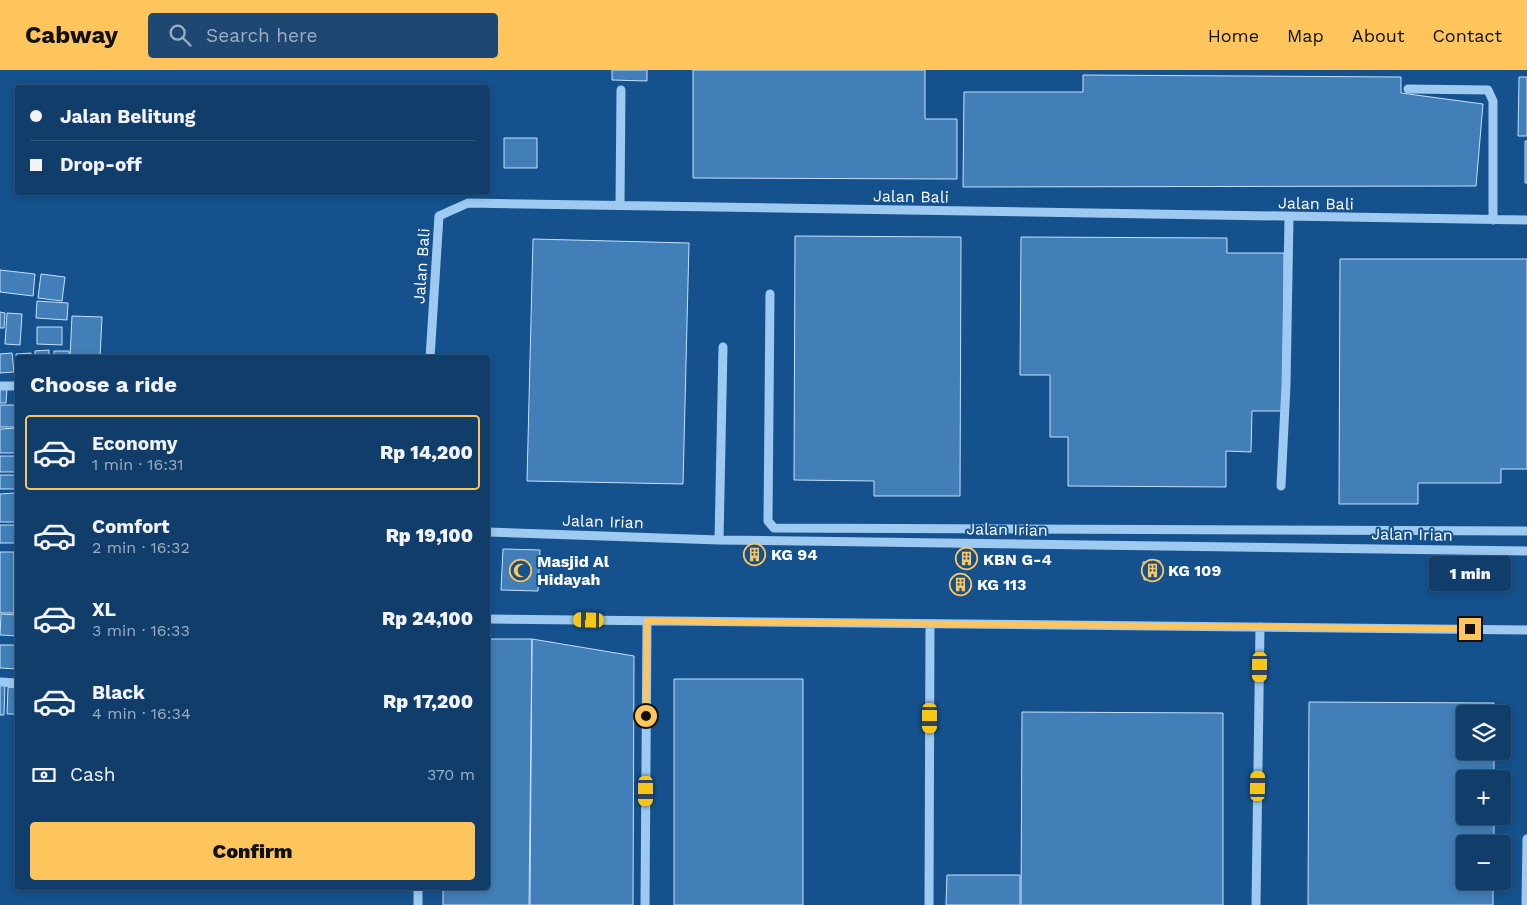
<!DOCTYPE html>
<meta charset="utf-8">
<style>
body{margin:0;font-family:"Work Sans",sans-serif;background:#1e4871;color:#f1f3f6;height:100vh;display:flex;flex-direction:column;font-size:19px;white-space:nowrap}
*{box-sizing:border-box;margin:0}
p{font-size:16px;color:#9caec0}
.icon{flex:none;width:28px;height:28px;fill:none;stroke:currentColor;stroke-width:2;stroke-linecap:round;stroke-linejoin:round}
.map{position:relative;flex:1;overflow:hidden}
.sheet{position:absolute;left:15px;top:285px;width:475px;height:535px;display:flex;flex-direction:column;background:#103d69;border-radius:5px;box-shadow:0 2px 8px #0003,0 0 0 1px #30567d}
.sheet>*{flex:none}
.hud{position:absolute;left:15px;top:15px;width:475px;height:110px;border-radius:5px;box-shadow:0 2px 8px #0003,0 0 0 1px #30567d;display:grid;align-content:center;height:110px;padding:0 15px;background:#103d69}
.fabs{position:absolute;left:1456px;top:635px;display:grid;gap:10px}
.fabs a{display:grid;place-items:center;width:55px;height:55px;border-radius:5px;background:#103d69;box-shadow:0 2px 8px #0003,0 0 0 1px #30567d;font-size:25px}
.end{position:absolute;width:22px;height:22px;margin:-11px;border:6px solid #ffc55d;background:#111;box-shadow:0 0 0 2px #111}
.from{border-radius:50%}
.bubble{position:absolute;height:35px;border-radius:5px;background:#103d69;box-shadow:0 2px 8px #0003,0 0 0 1px #30567d;font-size:16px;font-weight:800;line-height:35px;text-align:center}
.car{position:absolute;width:15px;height:30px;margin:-15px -8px;border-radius:6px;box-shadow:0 0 4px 1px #0007;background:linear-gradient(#f5c518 24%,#345 0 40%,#f5c518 0 76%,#345 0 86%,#f5c518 0)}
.hud b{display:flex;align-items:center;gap:18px;height:48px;font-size:19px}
.hud b+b{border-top:1px solid #30567d}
.hud i{width:12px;height:12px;background:#f1f3f6}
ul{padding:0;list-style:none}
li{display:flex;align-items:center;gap:15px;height:75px;margin:0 10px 8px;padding:0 5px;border:2px solid transparent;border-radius:5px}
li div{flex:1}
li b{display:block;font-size:19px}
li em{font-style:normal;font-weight:800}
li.selected{border-color:#ffc55d}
li>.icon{width:45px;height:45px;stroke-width:1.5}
h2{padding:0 15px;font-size:22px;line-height:60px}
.pay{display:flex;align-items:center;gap:12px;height:55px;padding:0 15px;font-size:19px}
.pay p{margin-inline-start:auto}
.action{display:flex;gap:10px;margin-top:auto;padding:10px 15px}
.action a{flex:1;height:58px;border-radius:5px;background:#ffc55d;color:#111;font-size:20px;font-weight:800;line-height:58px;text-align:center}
header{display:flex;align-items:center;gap:30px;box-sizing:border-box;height:70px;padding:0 25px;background:#ffc55d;color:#111}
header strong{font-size:24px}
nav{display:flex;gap:28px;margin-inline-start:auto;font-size:18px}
.search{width:350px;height:45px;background:#1e4871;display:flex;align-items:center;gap:12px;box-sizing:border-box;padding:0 18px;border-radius:5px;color:#9caec0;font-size:19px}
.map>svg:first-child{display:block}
.building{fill:#427eb7;stroke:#c5e1fb}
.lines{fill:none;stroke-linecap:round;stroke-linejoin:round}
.minor{stroke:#9ec9f0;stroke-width:9}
.route{stroke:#ffc55d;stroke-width:6}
.labels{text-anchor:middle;stroke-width:4;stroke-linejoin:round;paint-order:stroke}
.street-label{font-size:16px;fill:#fff;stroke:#15518c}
.poi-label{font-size:16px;font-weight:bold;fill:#fff;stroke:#15518c;text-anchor:start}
</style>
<header>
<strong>Cabway</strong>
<div class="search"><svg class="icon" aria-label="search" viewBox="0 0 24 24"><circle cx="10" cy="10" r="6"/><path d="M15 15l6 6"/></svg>Search here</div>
<nav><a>Home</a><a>Map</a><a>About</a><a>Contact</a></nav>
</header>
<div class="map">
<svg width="1527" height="835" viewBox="0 0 1527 835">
<rect width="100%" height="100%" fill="#15518c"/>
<!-- building -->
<path class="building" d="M612 0H647V11L612 10Z
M693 0H925V49H957V109L693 108Z
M1083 5 1401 7V23L1483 34 1476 116 963 117 964 22H1083Z
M1519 7H1527V66H1518Z
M504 68H537V98H504Z
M1525 71H1527V113H1525Z
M795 166 961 167 960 426H874V411L794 410Z
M1021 167 1227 168V183H1284V341H1252L1251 382 1226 381V417L1068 416V367H1050V305H1020Z
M533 169 689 173 683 414 527 411Z
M1340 189H1527V399H1501V413H1418V434H1339Z
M0 200 35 204 33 226 0 222Z
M41 204 65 207 62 231 38 228Z
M37 231 68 233 67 250 36 248Z
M0 242 5 243 4 258H0Z
M7 243 22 244 20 275 5 274Z
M72 246 102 247 100 288H70Z
M37 257H62V275L37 274Z
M49 280V288H35V281Z
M54 281H69V288H54Z
M12 283 14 302 0 303V284Z
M31 283 32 288H18L17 302 16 284Z
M0 319H7L6 333H0Z
M0 335H18V357H0Z
M18 358V383H0V359Z
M0 386H16V402H0Z
M0 405H16V419H0Z
M15 423V452H0V424Z
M0 455H15V473H0Z
M748 478H763L762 491 747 490Z
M503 479 540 480 538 521 501 520Z
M0 482H14V543H0Z
M960 483H975L974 496H959Z
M1160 491V509L1144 510 1143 492Z
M1445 494 1447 508 1430 510 1429 496Z
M955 508 968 509 967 519H954Z
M1 544 18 545V566L0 565Z
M488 569H532L530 835H443V818H488Z
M532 569 634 586 633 835H529Z
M0 575H18V599L0 598Z
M674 609H803V835H674Z
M0 614H5L4 645H0Z
M8 617 18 618V644H7Z
M1309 632 1494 633V644H1465V681H1494V709H1465V746H1494V774H1465V811H1493V835H1308Z
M1022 642 1223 643V835H1021Z
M947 805H1020V835H946Z"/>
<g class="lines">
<!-- minor -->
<path class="minor" d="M1408 19 1488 20 1493 31V150
M620 135 621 20
M770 224 768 451 774 458 1527 461
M430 288 439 146 468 133 1527 150
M0 316H18
M1281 416 1286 315 1289 148
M488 462 719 470 1527 481
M719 470 723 277
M488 549 1527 560
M0 612 18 613
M418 835V818
M645 835 647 551
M929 835 930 554
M1256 835 1260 557
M1526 835 1527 769"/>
</g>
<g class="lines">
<!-- route -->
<path class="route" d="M646 646 647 551 1470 559"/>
</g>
<!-- icons -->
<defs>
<symbol id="building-ring" viewBox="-11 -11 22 22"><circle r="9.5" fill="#15518c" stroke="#ffc55d" stroke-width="1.5"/><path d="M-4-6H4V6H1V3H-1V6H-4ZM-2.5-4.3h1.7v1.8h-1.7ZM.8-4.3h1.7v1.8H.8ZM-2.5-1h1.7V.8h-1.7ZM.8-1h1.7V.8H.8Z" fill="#ffc55d"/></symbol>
<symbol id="mosque-ring" viewBox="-11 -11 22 22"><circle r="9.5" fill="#15518c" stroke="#ffc55d" stroke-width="1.5"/><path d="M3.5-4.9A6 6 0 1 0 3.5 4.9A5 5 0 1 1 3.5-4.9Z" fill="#ffc55d"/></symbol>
</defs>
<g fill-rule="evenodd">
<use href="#building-ring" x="742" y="472" width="25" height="25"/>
<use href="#building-ring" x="954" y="476" width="25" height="25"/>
<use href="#mosque-ring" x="508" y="488" width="25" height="25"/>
<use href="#building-ring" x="1140" y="488" width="25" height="25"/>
<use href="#building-ring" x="948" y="502" width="25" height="25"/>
</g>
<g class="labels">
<!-- street labels -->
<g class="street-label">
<text transform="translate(911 126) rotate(1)" y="6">Jalan Bali</text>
<text transform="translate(1316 133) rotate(1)" y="6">Jalan Bali</text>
<text transform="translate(421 196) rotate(-86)" y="6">Jalan Bali</text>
<text transform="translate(603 451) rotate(2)" y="6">Jalan Irian</text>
<text transform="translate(1007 459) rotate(1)" y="6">Jalan Irian</text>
<text transform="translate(1412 464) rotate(1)" y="6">Jalan Irian</text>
</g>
<!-- poi labels -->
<g class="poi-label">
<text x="771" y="490">KG 94</text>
<text x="983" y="495">KBN G-4</text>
<text x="537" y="497">Masjid Al<tspan x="537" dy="18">Hidayah</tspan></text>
<text x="1168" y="506">KG 109</text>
<text x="977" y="520">KG 113</text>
</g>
</g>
</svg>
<div class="fabs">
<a><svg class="icon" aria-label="layers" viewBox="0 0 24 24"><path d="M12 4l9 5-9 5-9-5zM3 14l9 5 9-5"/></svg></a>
<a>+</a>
<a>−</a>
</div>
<i class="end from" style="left:646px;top:646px"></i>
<i class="end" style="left:1470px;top:559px"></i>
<div class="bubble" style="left:1429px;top:486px;width:82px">1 min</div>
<i class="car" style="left:589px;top:550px;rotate:271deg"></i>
<i class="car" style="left:1260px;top:597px;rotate:181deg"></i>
<i class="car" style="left:930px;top:648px;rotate:180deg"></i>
<i class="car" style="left:1258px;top:716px;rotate:1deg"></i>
<i class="car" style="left:646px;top:721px;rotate:180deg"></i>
<div class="hud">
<b><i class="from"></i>Jalan Belitung</b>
<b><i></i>Drop-off</b>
</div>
<section class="sheet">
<h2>Choose a ride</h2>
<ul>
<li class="selected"><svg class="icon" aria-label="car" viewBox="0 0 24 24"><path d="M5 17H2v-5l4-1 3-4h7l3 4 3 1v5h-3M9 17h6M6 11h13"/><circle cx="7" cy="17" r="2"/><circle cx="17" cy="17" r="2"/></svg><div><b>Economy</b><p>1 min · 16:31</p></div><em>Rp 14,200</em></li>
<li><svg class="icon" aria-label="car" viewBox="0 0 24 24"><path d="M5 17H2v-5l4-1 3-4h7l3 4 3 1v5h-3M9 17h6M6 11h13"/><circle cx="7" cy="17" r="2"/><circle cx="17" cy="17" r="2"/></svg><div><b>Comfort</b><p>2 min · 16:32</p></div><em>Rp 19,100</em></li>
<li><svg class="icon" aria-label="car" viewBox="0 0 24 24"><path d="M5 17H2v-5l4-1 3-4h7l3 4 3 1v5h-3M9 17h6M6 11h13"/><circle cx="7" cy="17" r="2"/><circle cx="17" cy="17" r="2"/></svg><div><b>XL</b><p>3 min · 16:33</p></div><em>Rp 24,100</em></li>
<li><svg class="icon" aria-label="car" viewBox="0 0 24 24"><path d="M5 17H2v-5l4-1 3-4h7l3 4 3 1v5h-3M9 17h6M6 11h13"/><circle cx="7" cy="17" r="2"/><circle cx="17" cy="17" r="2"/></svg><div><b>Black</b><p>4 min · 16:34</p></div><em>Rp 17,200</em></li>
</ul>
<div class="pay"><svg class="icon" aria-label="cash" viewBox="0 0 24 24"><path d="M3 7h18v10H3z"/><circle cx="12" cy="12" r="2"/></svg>Cash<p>370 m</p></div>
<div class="action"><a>Confirm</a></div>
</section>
</div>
